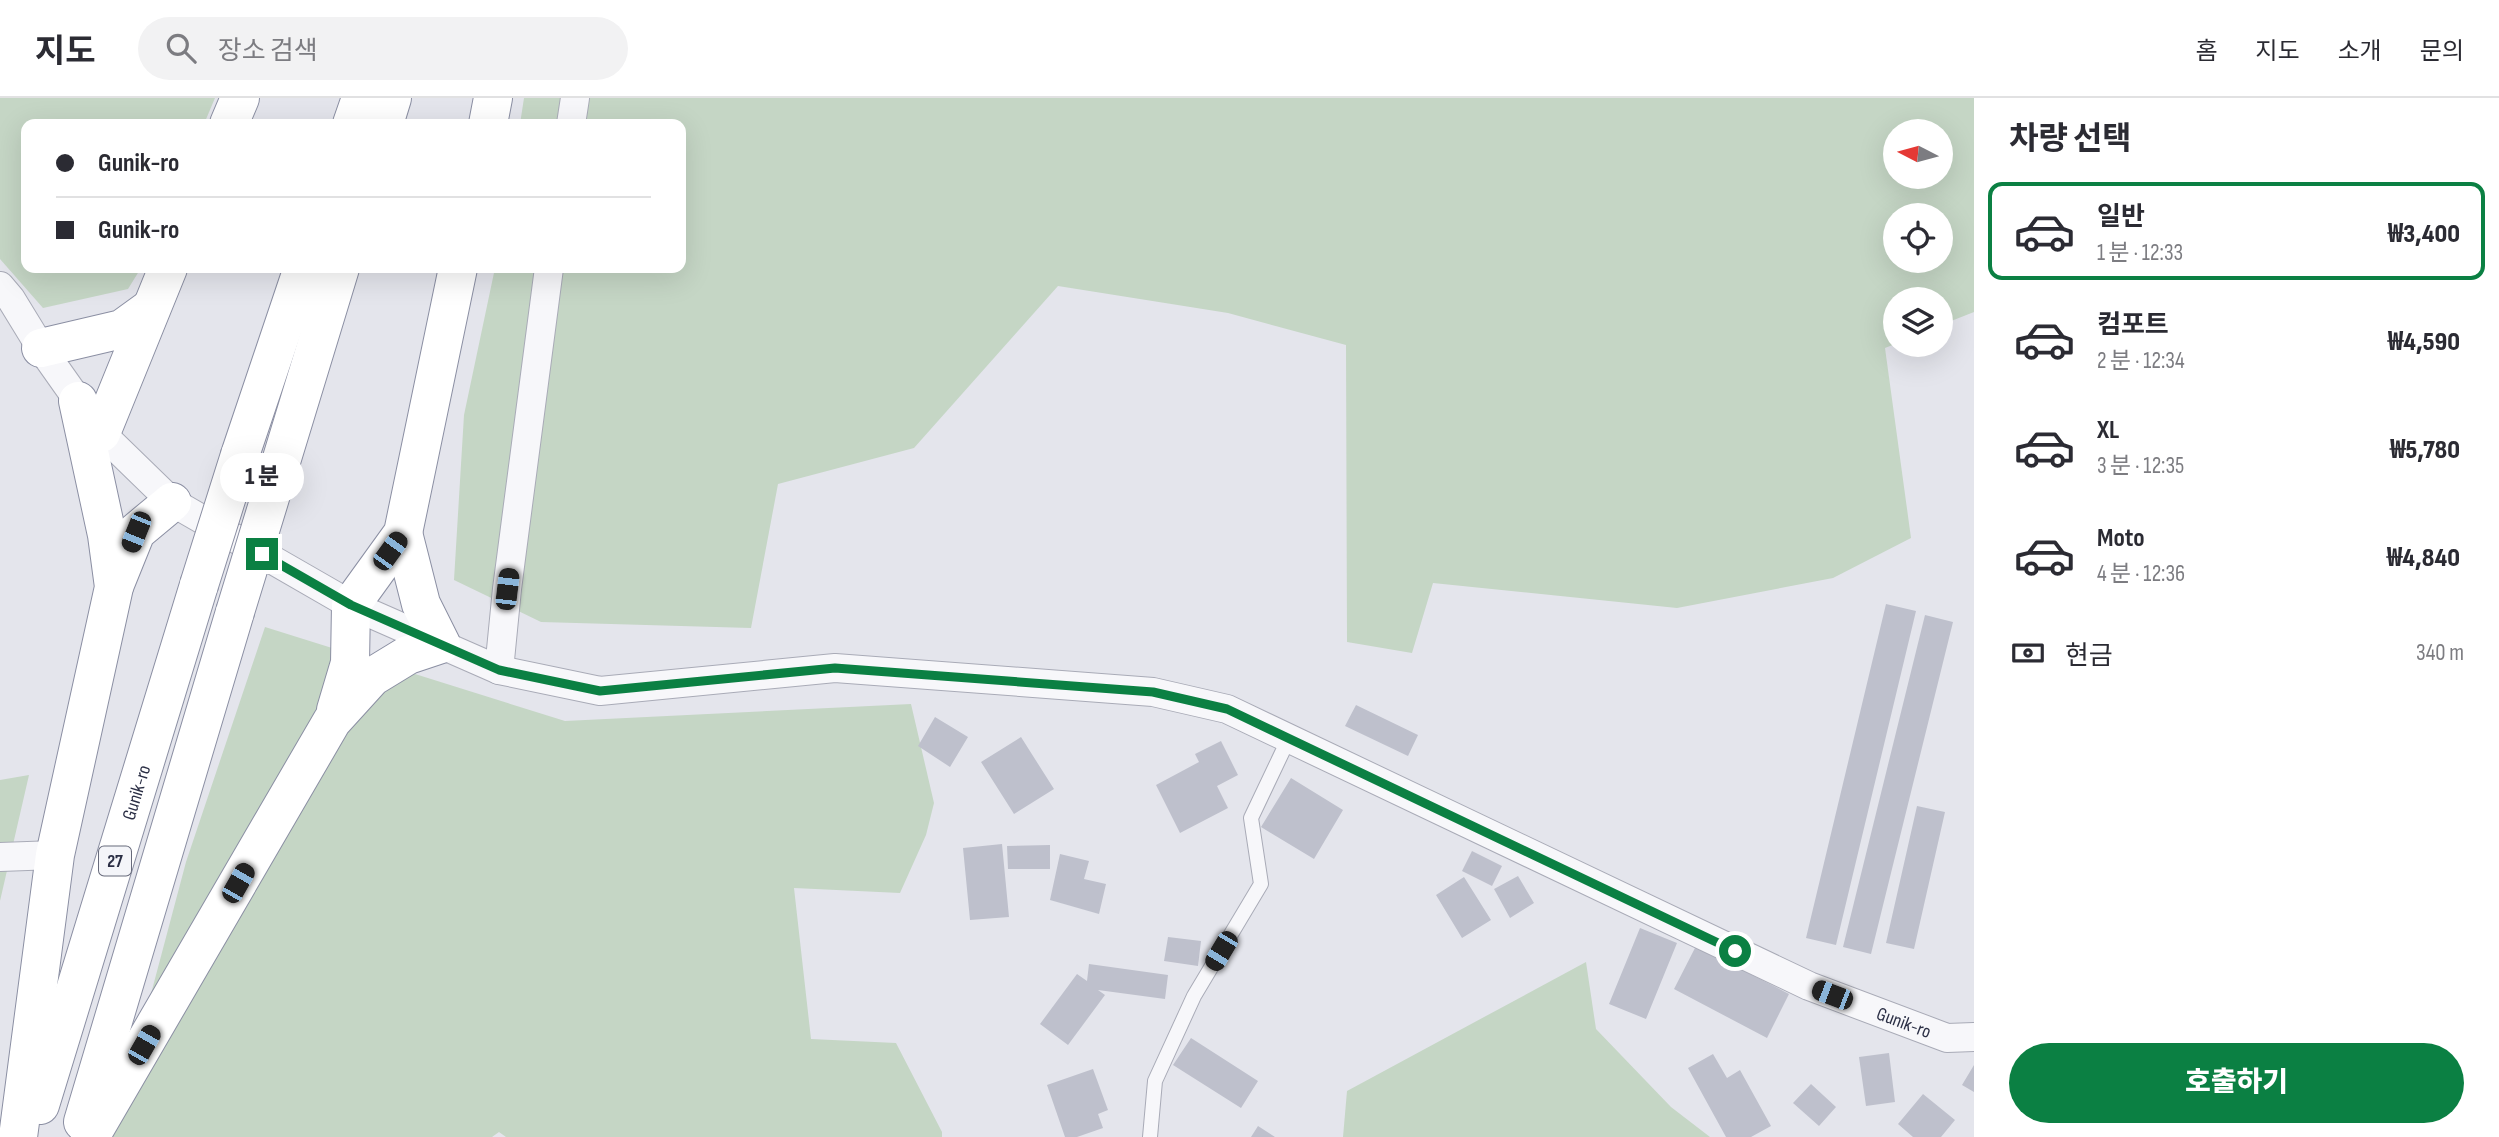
<!DOCTYPE html>
<html lang="ko">
<meta charset="utf-8">
<style>
body{margin:0;font-family:"Sofia Sans Condensed","Noto Sans KR",sans-serif;background:#f2f2f3;color:#2b2b33;height:100vh;display:flex;flex-direction:column;font-size:26px;white-space:nowrap}
*{box-sizing:border-box;margin:0}
p{font-size:23px;color:#7c7c81}
.icon{flex:none;width:38px;height:38px;fill:none;stroke:currentColor;stroke-width:2;stroke-linecap:round;stroke-linejoin:round}
.map{position:relative;flex:1;overflow:hidden}
.panel{display:flex;flex-direction:column;background:#fff;width:525px}
.panel>*{flex:none}
.top-card{position:absolute;left:21px;top:21px;width:665px;height:154px;border-radius:14px;box-shadow:0 7px 28px #0002;display:grid;align-content:center;height:154px;padding:0 35px;background:#fff}
.needle{width:46px;rotate:276deg}
.tools{position:absolute;left:1883px;top:21px;display:grid;gap:14px}
.tools a{display:grid;place-items:center;width:70px;height:70px;border-radius:50%;background:#fff;box-shadow:0 7px 28px #0002;font-size:35px}
.end{position:absolute;width:32px;height:32px;margin:-16px;border:9px solid #0b8043;background:#fff;box-shadow:0 0 0 4px #fff}
.from{border-radius:50%}
.bubble{position:absolute;height:49px;border-radius:24px;background:#fff;box-shadow:0 7px 28px #0002;font-size:23px;font-weight:800;line-height:49px;text-align:center}
.car{position:absolute;width:21px;height:42px;margin:-21px -10px;border-radius:9px;box-shadow:0 0 5px 2px #0007;background:linear-gradient(#222 24%,#8ab4d8 0 40%,#222 0 76%,#8ab4d8 0 86%,#222 0)}
.top-card b{display:flex;align-items:center;gap:24px;height:66px;font-size:26px}
.top-card b+b{border-top:2px solid #e1e1e2}
.top-card i{width:18px;height:18px;background:#2b2b33}
ul{padding:0;list-style:none}
li{display:flex;align-items:center;gap:21px;height:98px;margin:0 14px 10px;padding:0 21px;border:4px solid transparent;border-radius:14px}
li div{flex:1}
li b{display:block;font-size:26px}
li em{font-style:normal;font-weight:800}
li.active{border-color:#0b8043}
li>.icon{width:63px;height:63px;stroke-width:1.5}
h2{padding:0 35px;font-size:32px;line-height:84px}
.pay{display:flex;align-items:center;gap:18px;height:77px;padding:0 35px;font-size:26px}
.pay p{margin-inline-start:auto}
.primary-button{display:flex;gap:14px;margin-top:auto;padding:14px 35px}
.primary-button a{flex:1;height:80px;border-radius:42px;background:#0b8043;color:#fff;font-size:28px;font-weight:800;line-height:80px;text-align:center}
header{display:flex;align-items:center;gap:42px;box-sizing:border-box;height:98px;padding:0 35px;background:#fff;border-bottom:2px solid #e1e1e2}
header strong{font-size:33px}
nav{display:flex;gap:38px;margin-inline-start:auto;font-size:24px}
.search{width:490px;height:63px;background:#f2f2f3;display:flex;align-items:center;gap:18px;box-sizing:border-box;padding:0 24px;border-radius:38px;color:#7c7c81;font-size:26px}
main{display:flex;flex:1;min-height:0}
.map>svg:first-child{display:block}
.green{fill:#c5d6c5;fill-rule:evenodd}
.building{fill:#bec0cc}
.lines{fill:none;stroke-linecap:round;stroke-linejoin:round}
.lane-casing{stroke:#a9abb7;stroke-width:16}
.street-casing{stroke:#a9abb7;stroke-width:30}
.highway-casing{stroke:#8b8fa3;stroke-width:40}
.lane{stroke:#f7f7fa;stroke-width:14}
.street{stroke:#f7f7fa;stroke-width:28}
.highway{stroke:#fff;stroke-width:38}
.highway-bridge-casing{stroke:#8b8fa3;stroke-width:40;stroke-linecap:butt}
.highway-bridge{stroke:#fff;stroke-width:38}
.route{stroke:#0b8043;stroke-width:9}
.labels{text-anchor:middle;stroke-width:5;stroke-linejoin:round;paint-order:stroke}
.shield{fill:#f4f5f9;stroke:#676a7b;stroke-width:2}
.shield-label{font-size:18px;font-weight:bold;fill:#2b2f45}
.street-label{font-size:19px;fill:#2b2f45;stroke:#f4f5f9}
</style>
<header>
<strong>지도</strong>
<div class="search"><svg class="icon" aria-label="search" viewBox="0 0 24 24"><circle cx="10" cy="10" r="6"/><path d="M15 15l6 6"/></svg>장소 검색</div>
<nav><a>홈</a><a>지도</a><a>소개</a><a>문의</a></nav>
</header>
<main>
<div class="map">
<svg width="1974" height="1039" viewBox="0 0 1974 1039">
<rect width="100%" height="100%" fill="#e4e5ec"/>
<!-- green -->
<path class="green" d="M0 0H215L204 26H26V170H141L128 191 43 210 0 161Z
M524 0H1974V214L1941 227V201H1895V246L1885 250 1911 440 1833 480 1677 510 1433 485 1412 555 1347 544 1346 247 1228 215 1058 188 914 350 778 386 751 530 541 524 454 482 464 317 495 170H681V26H520ZM1895 33H1941V79H1895ZM1895 117H1941V163H1895Z
M265 529 565 623 911 606 934 705 926 737 900 795 794 790 811 941 896 945 942 1034V1039H506L499 1034 492 1039H113L186 764Z
M29 677 0 803V682Z
M1586 864 1596 931 1671 1009 1710 1039H1343L1347 993Z"/>
<!-- building -->
<path class="building" d="M1886 506 1916 513 1836 847 1806 840Z
M1925 517 1953 524 1871 856 1843 849Z
M1356 607 1418 637 1408 658 1345 628Z
M935 619 968 639 950 669 918 648Z
M1021 639 1054 691 1014 716 981 664Z
M1221 643 1238 677 1217 688 1228 710 1180 735 1156 687 1199 664 1195 656Z
M1291 680 1343 712 1314 761 1261 729Z
M1917 708 1945 714 1914 851 1886 845Z
M1002 746 1009 819 970 822 963 750Z
M1050 747V771H1008L1007 748Z
M1472 753 1502 768 1492 788 1462 773Z
M1060 756 1089 763 1084 781 1106 786 1099 816 1050 802Z
M1518 778 1534 805 1510 820 1494 791Z
M1464 779 1491 822 1462 840 1436 797Z
M1640 830 1677 845 1646 921 1609 906Z
M1168 839 1201 843 1198 868 1164 863Z
M1696 848 1789 896 1767 940 1674 891Z
M1089 866 1168 877 1165 901 1098 892 1105 897 1068 947 1040 926 1077 876 1087 883Z
M1191 940 1258 983 1241 1010 1173 967Z
M1889 955 1895 1004 1866 1008 1859 959Z
M1713 956 1727 980 1740 972 1771 1028 1751 1039H1726L1688 970Z
M1974 967V994L1962 987Z
M1093 971 1108 1012 1098 1016 1103 1030 1077 1039H1065L1047 987Z
M1811 986 1836 1009 1819 1028 1793 1005Z
M1923 996 1955 1022 1941 1039H1913L1898 1026Z
M1258 1028 1275 1039H1251Z"/>
<g class="lines">
<defs>
<path id="lane" d="M1150 1039 1155 983 1194 898 1261 786 1251 720 1289 640"/>
<g id="street">
<path d="M571 26 575 0"/>
<path id="s1" d="M0 188 11 201 41 250 101 335 172 404 351 507 499 572 600 593 835 570 1153 594 1227 611 1809 888 1947 940 1974 939"/>
<path d="M499 572 507 491 549 170"/>
<path d="M0 759 55 757"/>
</g>
<g id="highway">
<path d="M229 26 240 0"/>
<path d="M352 26 361 0"/>
<path d="M384 26 392 0"/>
<path d="M488 26 493 0"/>
<path d="M41 250 122 231 151 210"/>
<path d="M101 335 168 170"/>
<path d="M240 357 303 170"/>
<path d="M276 380 340 170"/>
<path d="M115 486 136 434 172 404"/>
<path d="M336 612 350 565 351 507 403 435 458 170"/>
<path id="s2" d="M40 1007 199 487"/>
<path d="M83 1024 235 514"/>
<path d="M18 1039 55 757 114 489 107 437 78 303"/>
<path d="M90 1039 332 623 372 579 408 557 441 546 421 506 403 435"/>
</g>
</defs>
<!-- lane casing -->
<use href="#lane" class="lane-casing"/>
<!-- street casing -->
<use href="#street" class="street-casing"/>
<!-- highway casing -->
<use href="#highway" class="highway-casing"/>
<!-- lane -->
<use href="#lane" class="lane"/>
<!-- street -->
<use href="#street" class="street"/>
<!-- highway -->
<use href="#highway" class="highway"/>
<defs>
<path id="highway-bridge" d="M199 487 240 357
M235 514 276 380"/>
</defs>
<!-- highway-bridge casing -->
<use href="#highway-bridge" class="highway-bridge-casing"/>
<!-- highway-bridge -->
<use href="#highway-bridge" class="highway-bridge"/>
</g>
<g class="lines">
<!-- route -->
<path class="route" d="M262 456 351 507 499 572 600 593 835 570 1153 594 1227 611 1735 853"/>
</g>
<g class="labels">
<!-- shield labels -->
<rect class="shield" x="99" y="748.5" width="32" height="29" rx="5"/>
<g class="shield-label">
<text x="115" y="769">27</text>
</g>
<!-- street labels -->
<g class="street-label">
<text dy="7" stroke="none"><textPath href="#s2" startOffset="327">Gunik-ro</textPath></text>
<text dy="7" stroke="none"><textPath href="#s1" startOffset="2126">Gunik-ro</textPath></text>
</g>
</g>
</svg>
<div class="tools">
<a><svg class="needle" viewBox="-14 -14 28 28"><path d="M0-13l5 13h-10z" fill="#e53935"/><path d="M0 13l5-13h-10z" fill="#7c7c81"/></svg></a>
<a><svg class="icon" aria-label="locate" viewBox="0 0 24 24"><circle cx="12" cy="12" r="6"/><path d="M12 2v4M12 18v4M2 12h4M18 12h4"/></svg></a>
<a><svg class="icon" aria-label="layers" viewBox="0 0 24 24"><path d="M12 4l9 5-9 5-9-5zM3 14l9 5 9-5"/></svg></a>
</div>
<i class="end from" style="left:1735px;top:853px"></i>
<i class="end" style="left:262px;top:456px"></i>
<div class="bubble" style="left:220px;top:355px;width:84px">1 분</div>
<i class="car" style="left:136px;top:434px;rotate:202deg"></i>
<i class="car" style="left:390px;top:453px;rotate:36deg"></i>
<i class="car" style="left:507px;top:491px;rotate:7deg"></i>
<i class="car" style="left:238px;top:785px;rotate:30deg"></i>
<i class="car" style="left:1221px;top:853px;rotate:211deg"></i>
<i class="car" style="left:1832px;top:897px;rotate:291deg"></i>
<i class="car" style="left:144px;top:947px;rotate:30deg"></i>
<div class="top-card">
<b><i class="from"></i>Gunik-ro</b>
<b><i></i>Gunik-ro</b>
</div>
</div>
<section class="panel">
<h2>차량 선택</h2>
<ul>
<li class="active"><svg class="icon" aria-label="car" viewBox="0 0 24 24"><path d="M5 17H2v-5l4-1 3-4h7l3 4 3 1v5h-3M9 17h6M6 11h13"/><circle cx="7" cy="17" r="2"/><circle cx="17" cy="17" r="2"/></svg><div><b>일반</b><p>1 분 · 12:33</p></div><em>₩3,400</em></li>
<li><svg class="icon" aria-label="car" viewBox="0 0 24 24"><path d="M5 17H2v-5l4-1 3-4h7l3 4 3 1v5h-3M9 17h6M6 11h13"/><circle cx="7" cy="17" r="2"/><circle cx="17" cy="17" r="2"/></svg><div><b>컴포트</b><p>2 분 · 12:34</p></div><em>₩4,590</em></li>
<li><svg class="icon" aria-label="car" viewBox="0 0 24 24"><path d="M5 17H2v-5l4-1 3-4h7l3 4 3 1v5h-3M9 17h6M6 11h13"/><circle cx="7" cy="17" r="2"/><circle cx="17" cy="17" r="2"/></svg><div><b>XL</b><p>3 분 · 12:35</p></div><em>₩5,780</em></li>
<li><svg class="icon" aria-label="car" viewBox="0 0 24 24"><path d="M5 17H2v-5l4-1 3-4h7l3 4 3 1v5h-3M9 17h6M6 11h13"/><circle cx="7" cy="17" r="2"/><circle cx="17" cy="17" r="2"/></svg><div><b>Moto</b><p>4 분 · 12:36</p></div><em>₩4,840</em></li>
</ul>
<div class="pay"><svg class="icon" aria-label="cash" viewBox="0 0 24 24"><path d="M3 7h18v10H3z"/><circle cx="12" cy="12" r="2"/></svg>현금<p>340 m</p></div>
<div class="primary-button"><a>호출하기</a></div>
</section>
</main>
